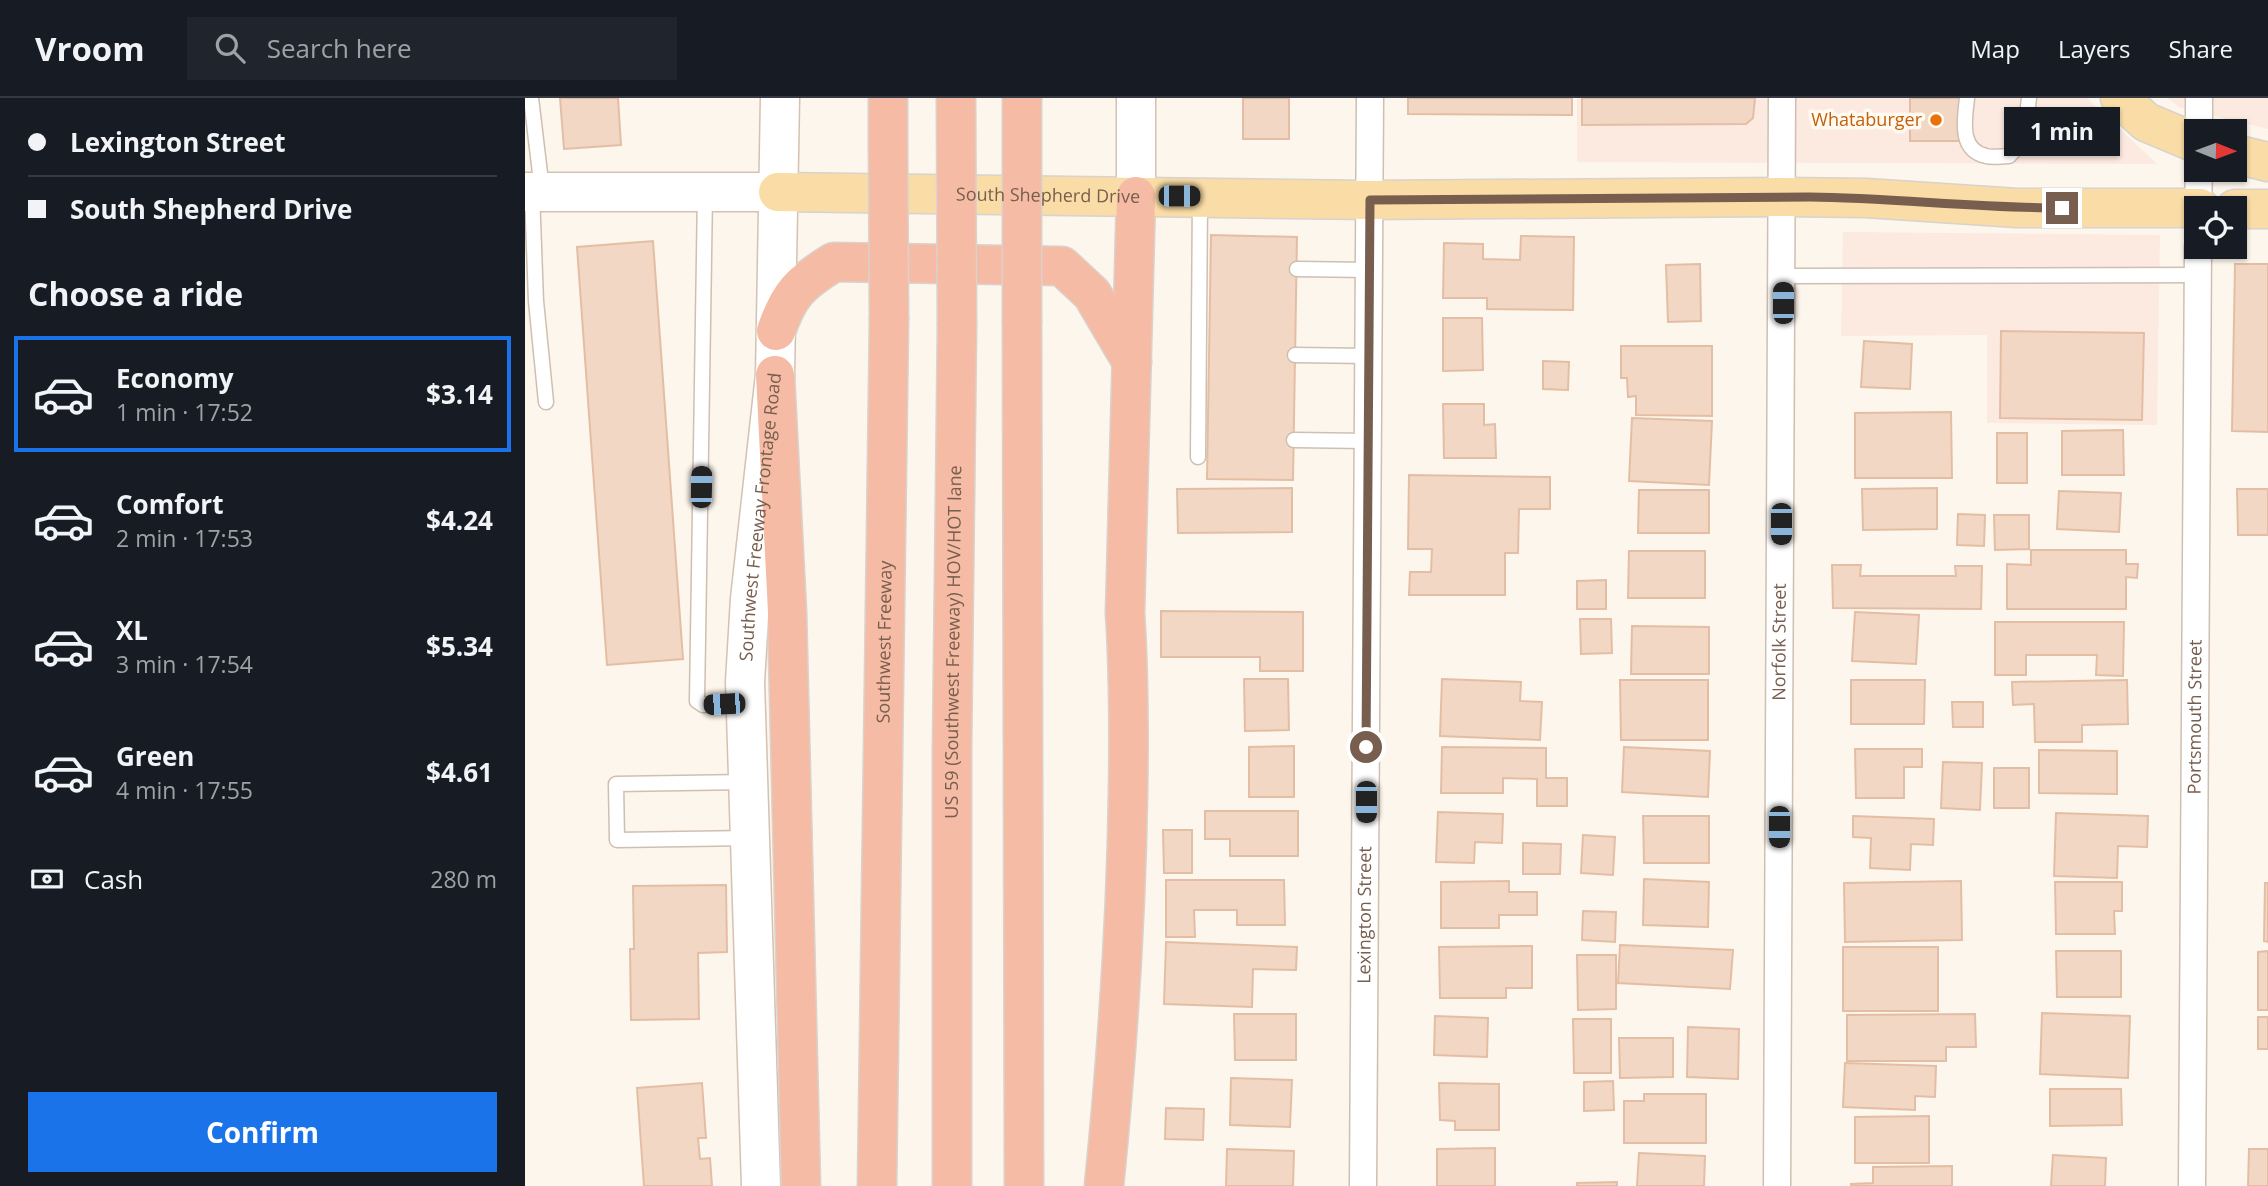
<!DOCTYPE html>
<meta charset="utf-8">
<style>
body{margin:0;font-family:"Open Sans",sans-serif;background:#20242c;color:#f1f3f6;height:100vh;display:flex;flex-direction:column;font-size:26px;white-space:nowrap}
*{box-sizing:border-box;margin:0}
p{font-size:23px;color:#9ea1a6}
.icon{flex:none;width:38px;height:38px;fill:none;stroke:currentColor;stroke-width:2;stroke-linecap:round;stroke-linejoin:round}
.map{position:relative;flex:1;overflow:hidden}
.side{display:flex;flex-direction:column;background:#171b24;width:525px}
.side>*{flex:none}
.top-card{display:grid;align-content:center;height:154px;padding:0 28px;background:#171b24}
.needle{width:46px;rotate:91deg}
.tools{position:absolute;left:1659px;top:21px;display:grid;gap:14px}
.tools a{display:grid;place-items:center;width:63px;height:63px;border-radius:0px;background:#171b24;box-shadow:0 2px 5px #0004;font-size:35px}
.end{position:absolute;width:32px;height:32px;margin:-16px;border:9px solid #785e4e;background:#fff;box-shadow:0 0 0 4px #fff}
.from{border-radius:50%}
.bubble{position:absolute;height:49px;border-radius:0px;background:#171b24;box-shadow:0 2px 5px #0004;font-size:23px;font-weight:700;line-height:49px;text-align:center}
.car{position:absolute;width:21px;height:42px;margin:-21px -10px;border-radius:9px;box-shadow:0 0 5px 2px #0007;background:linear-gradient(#222 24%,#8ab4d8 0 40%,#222 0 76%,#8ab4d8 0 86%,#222 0)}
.top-card b{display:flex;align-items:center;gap:24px;height:66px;font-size:26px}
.top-card b+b{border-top:2px solid #363941}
.top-card i{width:18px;height:18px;background:#f1f3f6}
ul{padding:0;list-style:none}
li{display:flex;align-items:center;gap:21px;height:116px;margin:0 14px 10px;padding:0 14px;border:4px solid transparent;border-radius:0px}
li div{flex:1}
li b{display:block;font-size:26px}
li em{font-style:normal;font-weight:700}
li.on{border-color:#1a73e8}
li>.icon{width:63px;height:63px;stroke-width:1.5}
h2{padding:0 28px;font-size:32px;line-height:84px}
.pay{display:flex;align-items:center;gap:18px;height:77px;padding:0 28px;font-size:26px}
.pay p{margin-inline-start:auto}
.primary-button{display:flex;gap:14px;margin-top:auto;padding:14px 28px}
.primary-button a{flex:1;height:80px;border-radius:0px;background:#1a73e8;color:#fff;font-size:28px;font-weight:700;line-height:80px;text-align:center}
header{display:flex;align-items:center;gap:42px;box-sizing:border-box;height:98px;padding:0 35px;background:#171b24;border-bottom:2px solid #363941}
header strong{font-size:33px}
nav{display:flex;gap:38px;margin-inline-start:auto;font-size:24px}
.search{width:490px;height:63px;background:#20242c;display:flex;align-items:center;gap:18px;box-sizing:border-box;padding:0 24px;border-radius:0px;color:#9ea1a6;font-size:26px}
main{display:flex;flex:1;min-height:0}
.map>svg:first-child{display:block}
.commercial{fill:#fce9e0}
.building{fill:#f2d7c4;stroke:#e4bea4;stroke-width:2}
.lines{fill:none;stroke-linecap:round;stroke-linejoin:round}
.lane-casing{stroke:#cfbfb0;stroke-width:17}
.street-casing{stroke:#cfbfb0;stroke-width:29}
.secondary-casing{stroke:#d5c1b0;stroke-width:41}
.primary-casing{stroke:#d9d2cd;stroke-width:41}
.highway-casing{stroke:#d9d2cd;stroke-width:41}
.lane{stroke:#fff;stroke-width:14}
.street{stroke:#fff;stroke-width:26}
.secondary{stroke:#fff;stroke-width:38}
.primary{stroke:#f9dca6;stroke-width:38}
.highway{stroke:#f5bba4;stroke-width:38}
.highway-bridge-casing{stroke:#d9d2cd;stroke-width:41;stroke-linecap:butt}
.highway-bridge{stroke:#f5bba4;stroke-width:38}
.route{stroke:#785e4e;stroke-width:9}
.food-dot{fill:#e8710a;stroke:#fffaf2;stroke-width:2.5}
.labels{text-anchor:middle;stroke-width:7;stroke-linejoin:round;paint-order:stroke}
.food-label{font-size:18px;fill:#c56008;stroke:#fffaf2;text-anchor:end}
.street-label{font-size:18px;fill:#785e4e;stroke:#fffaf2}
</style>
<header>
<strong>Vroom</strong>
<div class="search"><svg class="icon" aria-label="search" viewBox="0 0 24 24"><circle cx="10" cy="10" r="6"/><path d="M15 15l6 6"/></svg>Search here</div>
<nav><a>Map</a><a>Layers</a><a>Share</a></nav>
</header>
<main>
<section class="side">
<div class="top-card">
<b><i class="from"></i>Lexington Street</b>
<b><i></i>South Shepherd Drive</b>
</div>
<h2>Choose a ride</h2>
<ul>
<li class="on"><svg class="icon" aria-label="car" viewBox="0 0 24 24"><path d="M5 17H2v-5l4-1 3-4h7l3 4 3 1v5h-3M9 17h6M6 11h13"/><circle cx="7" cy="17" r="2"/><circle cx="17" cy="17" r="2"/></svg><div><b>Economy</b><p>1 min · 17:52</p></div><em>$3.14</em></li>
<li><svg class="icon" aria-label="car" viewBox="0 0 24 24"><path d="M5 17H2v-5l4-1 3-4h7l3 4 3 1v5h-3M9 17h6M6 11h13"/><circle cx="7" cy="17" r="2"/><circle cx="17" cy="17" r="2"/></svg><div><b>Comfort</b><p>2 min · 17:53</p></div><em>$4.24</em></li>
<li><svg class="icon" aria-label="car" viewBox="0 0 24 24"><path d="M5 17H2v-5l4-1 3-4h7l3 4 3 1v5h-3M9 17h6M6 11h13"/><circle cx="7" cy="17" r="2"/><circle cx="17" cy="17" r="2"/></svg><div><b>XL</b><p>3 min · 17:54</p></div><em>$5.34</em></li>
<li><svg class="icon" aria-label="car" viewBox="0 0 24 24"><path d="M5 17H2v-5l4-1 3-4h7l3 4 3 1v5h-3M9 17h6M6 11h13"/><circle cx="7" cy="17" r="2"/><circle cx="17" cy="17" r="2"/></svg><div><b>Green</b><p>4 min · 17:55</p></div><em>$4.61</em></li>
</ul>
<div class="pay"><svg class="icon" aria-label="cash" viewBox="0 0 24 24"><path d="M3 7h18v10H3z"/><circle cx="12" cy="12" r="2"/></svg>Cash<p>280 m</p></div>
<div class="primary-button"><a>Confirm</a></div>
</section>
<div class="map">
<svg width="1743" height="1088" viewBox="0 0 1743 1088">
<rect width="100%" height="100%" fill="#fcf6ec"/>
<!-- commercial -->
<path class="commercial" d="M1052 0H1562L1632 66 1052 64Z
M1643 0H1743V31L1654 9Z
M1318 134 1635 137 1632 327 1462 325V237L1316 238Z"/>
<!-- building -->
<path class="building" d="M35 0H93L96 47 39 51Z
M718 0H764V41H718Z
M883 0H1047V17L883 16Z
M1057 0H1230L1228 20 1221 26 1057 27Z
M1385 0H1437L1436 43H1385Z
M686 137 772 139 768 382 682 381Z
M996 138 1049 139 1048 212 962 211V200H918L919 145 958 146V161L995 162Z
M128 143 158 561 82 567 52 149Z
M1175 166 1176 223 1143 224 1141 167Z
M1710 166H1743V334L1707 333Z
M918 220H957L958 272 918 273Z
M1476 233 1619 235 1617 322 1475 320Z
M1339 243 1387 246 1385 291 1336 289Z
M1096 248H1187V318L1111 317V298L1103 299 1102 280H1096Z
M1018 263 1044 264 1043 292 1018 291Z
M918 306H959V327L970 326 971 360H919Z
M1426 314 1427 380H1330V315Z
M1107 320 1187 323 1184 387 1104 383Z
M1598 332 1599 377H1537V333Z
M1472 335H1502V385H1472Z
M884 377 1025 379V411H994L993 455H980V497H884L885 474H906L907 451H883Z
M767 390V434L653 435 652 391Z
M1412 390V431L1338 432 1337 391Z
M1712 391H1743V437H1713Z
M1114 392H1184V435H1113Z
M1534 393 1596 395 1594 434 1532 431Z
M1433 416 1460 417 1459 448 1432 447Z
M1469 417H1504V451L1470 452Z
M1506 452H1601V466H1613L1612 480 1601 479V511H1482V466L1506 467Z
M1104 453H1180V500H1103Z
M1307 467H1336L1335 478H1431L1430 468H1457L1456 511 1308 510Z
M1081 482V511H1052V483Z
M636 513 778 514V573H735V559H636Z
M1330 514 1394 517 1391 566 1327 563Z
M1055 521H1086L1087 555 1056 556Z
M1470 524H1599L1598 578 1571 577 1572 557H1501V577H1470Z
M1107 528 1184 529V576H1106Z
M719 581H763L764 632 720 633Z
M917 581 996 584 995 603 1017 604 1015 642 915 638Z
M1095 582H1183V642H1096Z
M1326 582H1400L1399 626H1326Z
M1602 582 1603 626 1557 627V644H1510L1509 606 1488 607 1487 584Z
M1427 604H1458V629H1428Z
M769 648V699H724V649Z
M917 649 1021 650V680H1042V708H1012V681L978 680V695H916Z
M1099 649 1185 653 1183 699 1097 694Z
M1330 651H1397V669H1379V700H1331Z
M1514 652 1592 653V696L1514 695Z
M1418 664 1457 665 1455 712 1416 710Z
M1469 670H1504V710H1469Z
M680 713H773V758H705V741H680Z
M913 714 978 716 977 745 950 744 949 765 911 764Z
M1531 715 1623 718 1622 749 1593 748 1592 780 1529 778Z
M1118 718H1184V765H1119Z
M1328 718 1409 721 1408 747 1386 746 1385 772 1345 770 1346 740 1328 739Z
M638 732H667V775H639Z
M1058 737 1090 739 1088 777 1056 775Z
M998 745 1036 746 1035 776H998Z
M1119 781 1184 784 1183 829 1118 827Z
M641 782H759L760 827H712V812H669L670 839H641Z
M984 783V794H1012V817H974V830H916V784Z
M1436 783 1437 842 1320 844 1319 785Z
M1530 784H1597V813H1589L1590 836H1531Z
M1740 785H1743V844L1739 843Z
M201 787 202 854 173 855 174 921 106 922 105 851H109L108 788Z
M1058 813 1091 814 1090 844 1057 842Z
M641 844 772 849 771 872 728 871 727 909 639 906Z
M1095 847 1208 852 1205 891 1093 885Z
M1007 848V890H981V900H915L914 849Z
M1318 849H1413V913H1318Z
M1531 853H1596V899H1532Z
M1743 853V912H1733V854Z
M1052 857H1091V911L1053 912Z
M1517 915 1605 918 1603 980 1515 976Z
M709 916H771V962H710Z
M1450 916 1451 949H1421V963H1322V917Z
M910 918 963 920 962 959 909 957Z
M1733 919H1743V951H1733Z
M1048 921H1086V975H1049Z
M1163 929 1214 931 1213 981 1162 979Z
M1094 940H1148V979L1095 980Z
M1320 965 1411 968 1410 999 1390 998V1012L1318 1009Z
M706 980 767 982 765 1029 705 1027Z
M1088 983 1089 1012 1059 1013V984Z
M177 985 181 1040H173L175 1061 185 1060 187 1088H119L112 990Z
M914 985 974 986V1032H930V1023L915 1022Z
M1525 991H1596L1597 1027 1525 1028Z
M1119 996H1181V1045H1099V1003H1119Z
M641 1010 679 1011 678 1042 640 1041Z
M1404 1018V1065H1330V1019Z
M970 1050V1088H912V1051Z
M702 1051 769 1053 768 1088H701Z
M1724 1051H1743V1088H1723Z
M1114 1055 1180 1058 1179 1088H1112Z
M1528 1057 1581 1060 1580 1088H1526Z
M1427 1068V1088H1326V1086L1348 1085V1069Z
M1092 1084V1088H1052V1085Z"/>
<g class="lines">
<defs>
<path id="lane" d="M6 0 17 92
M1442 0C1440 20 1433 52 1461 58 1467 60 1477 58 1484 58L1499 42 1504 0
M7 95 11 203 21 304
M180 95 172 603 178 607 220 604
M772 171 844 172
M1258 178 1672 177
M770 257 844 258
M769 342 843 343
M673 359 675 100
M222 684 91 686 92 742 225 740"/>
<g id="street">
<path d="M1674 33V0"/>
<path d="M1673 110 1674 72"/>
<path id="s1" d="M838 1088 845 0"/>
<path id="s2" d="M1252 1088 1257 0"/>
<path id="s3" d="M1667 1088 1673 149"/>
</g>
<g id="secondary">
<path d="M0 94H253"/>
<path d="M611 98V0"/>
<path id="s4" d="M236 1088 220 584 225 501 250 277 255 0"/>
</g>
<g id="primary">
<path d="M1595 0 1621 24 1671 45"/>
<path d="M1710 56 1743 64"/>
<path id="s5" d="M253 94 845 102 1258 99 1341 100 1492 110H1675"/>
<path d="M1710 111H1743"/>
</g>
<g id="highway">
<path d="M363 44V0"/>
<path d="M497 225 499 1088"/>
<path d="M251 233C264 195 275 185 309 164L537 168 567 196 607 264"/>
<path d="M250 277 262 514 276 1088"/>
<path id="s6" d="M352 1088 364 222"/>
<path id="s7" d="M427 1088V651L432 228"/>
<path d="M579 1088C592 958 601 827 603 696 604 635 604 576 600 515L611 98"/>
</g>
</defs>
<!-- lane casing -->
<use href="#lane" class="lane-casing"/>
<!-- street casing -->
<use href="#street" class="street-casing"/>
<!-- secondary casing -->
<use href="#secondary" class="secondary-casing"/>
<!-- primary casing -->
<use href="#primary" class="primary-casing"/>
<!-- highway casing -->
<use href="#highway" class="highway-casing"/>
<!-- lane -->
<use href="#lane" class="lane"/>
<!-- street -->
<use href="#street" class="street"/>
<!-- secondary -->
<use href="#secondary" class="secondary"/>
<!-- primary -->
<use href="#primary" class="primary"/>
<!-- highway -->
<use href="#highway" class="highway"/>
<defs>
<path id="highway-bridge" d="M431 0 432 228
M497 0V225
M363 44 364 222"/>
</defs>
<!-- highway-bridge casing -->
<use href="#highway-bridge" class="highway-bridge-casing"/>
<!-- highway-bridge -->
<use href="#highway-bridge" class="highway-bridge"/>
</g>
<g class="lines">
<!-- route -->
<path class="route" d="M841 649 845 102 1285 99C1369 100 1453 110 1537 110"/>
</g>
<!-- markers -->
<circle class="food-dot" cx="1411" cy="22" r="7"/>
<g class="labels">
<!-- food labels -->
<g class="food-label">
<text x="1397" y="28">Whataburger</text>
</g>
<!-- street labels -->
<g class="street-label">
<text dy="6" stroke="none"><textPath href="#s5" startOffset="270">South Shepherd Drive</textPath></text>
<text dy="6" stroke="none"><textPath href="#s4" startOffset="670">Southwest Freeway Frontage Road</textPath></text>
<text dy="6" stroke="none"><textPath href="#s6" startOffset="544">Southwest Freeway</textPath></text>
<text dy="6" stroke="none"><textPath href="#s7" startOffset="544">US 59 (Southwest Freeway) HOV/HOT lane</textPath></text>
<text dy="6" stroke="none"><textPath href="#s2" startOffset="544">Norfolk Street</textPath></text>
<text dy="6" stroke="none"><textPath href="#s3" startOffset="469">Portsmouth Street</textPath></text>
<text dy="6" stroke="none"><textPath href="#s1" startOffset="271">Lexington Street</textPath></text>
</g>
</g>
</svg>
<div class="tools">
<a><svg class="needle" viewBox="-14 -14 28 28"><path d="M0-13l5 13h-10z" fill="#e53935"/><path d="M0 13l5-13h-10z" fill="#9ea1a6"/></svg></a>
<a><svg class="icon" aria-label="locate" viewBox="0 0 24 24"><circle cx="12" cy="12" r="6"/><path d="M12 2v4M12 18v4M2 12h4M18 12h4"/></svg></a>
</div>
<i class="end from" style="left:841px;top:649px"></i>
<i class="end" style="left:1537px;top:110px"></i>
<div class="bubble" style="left:1479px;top:9px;width:116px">1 min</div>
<i class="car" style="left:654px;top:98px;rotate:90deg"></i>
<i class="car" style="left:1258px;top:205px;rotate:0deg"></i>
<i class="car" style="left:176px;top:389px;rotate:1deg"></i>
<i class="car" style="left:1256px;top:426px;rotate:180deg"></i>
<i class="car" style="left:199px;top:606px;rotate:267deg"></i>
<i class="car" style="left:841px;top:704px;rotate:180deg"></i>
<i class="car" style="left:1254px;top:729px;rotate:180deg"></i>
</div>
</main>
